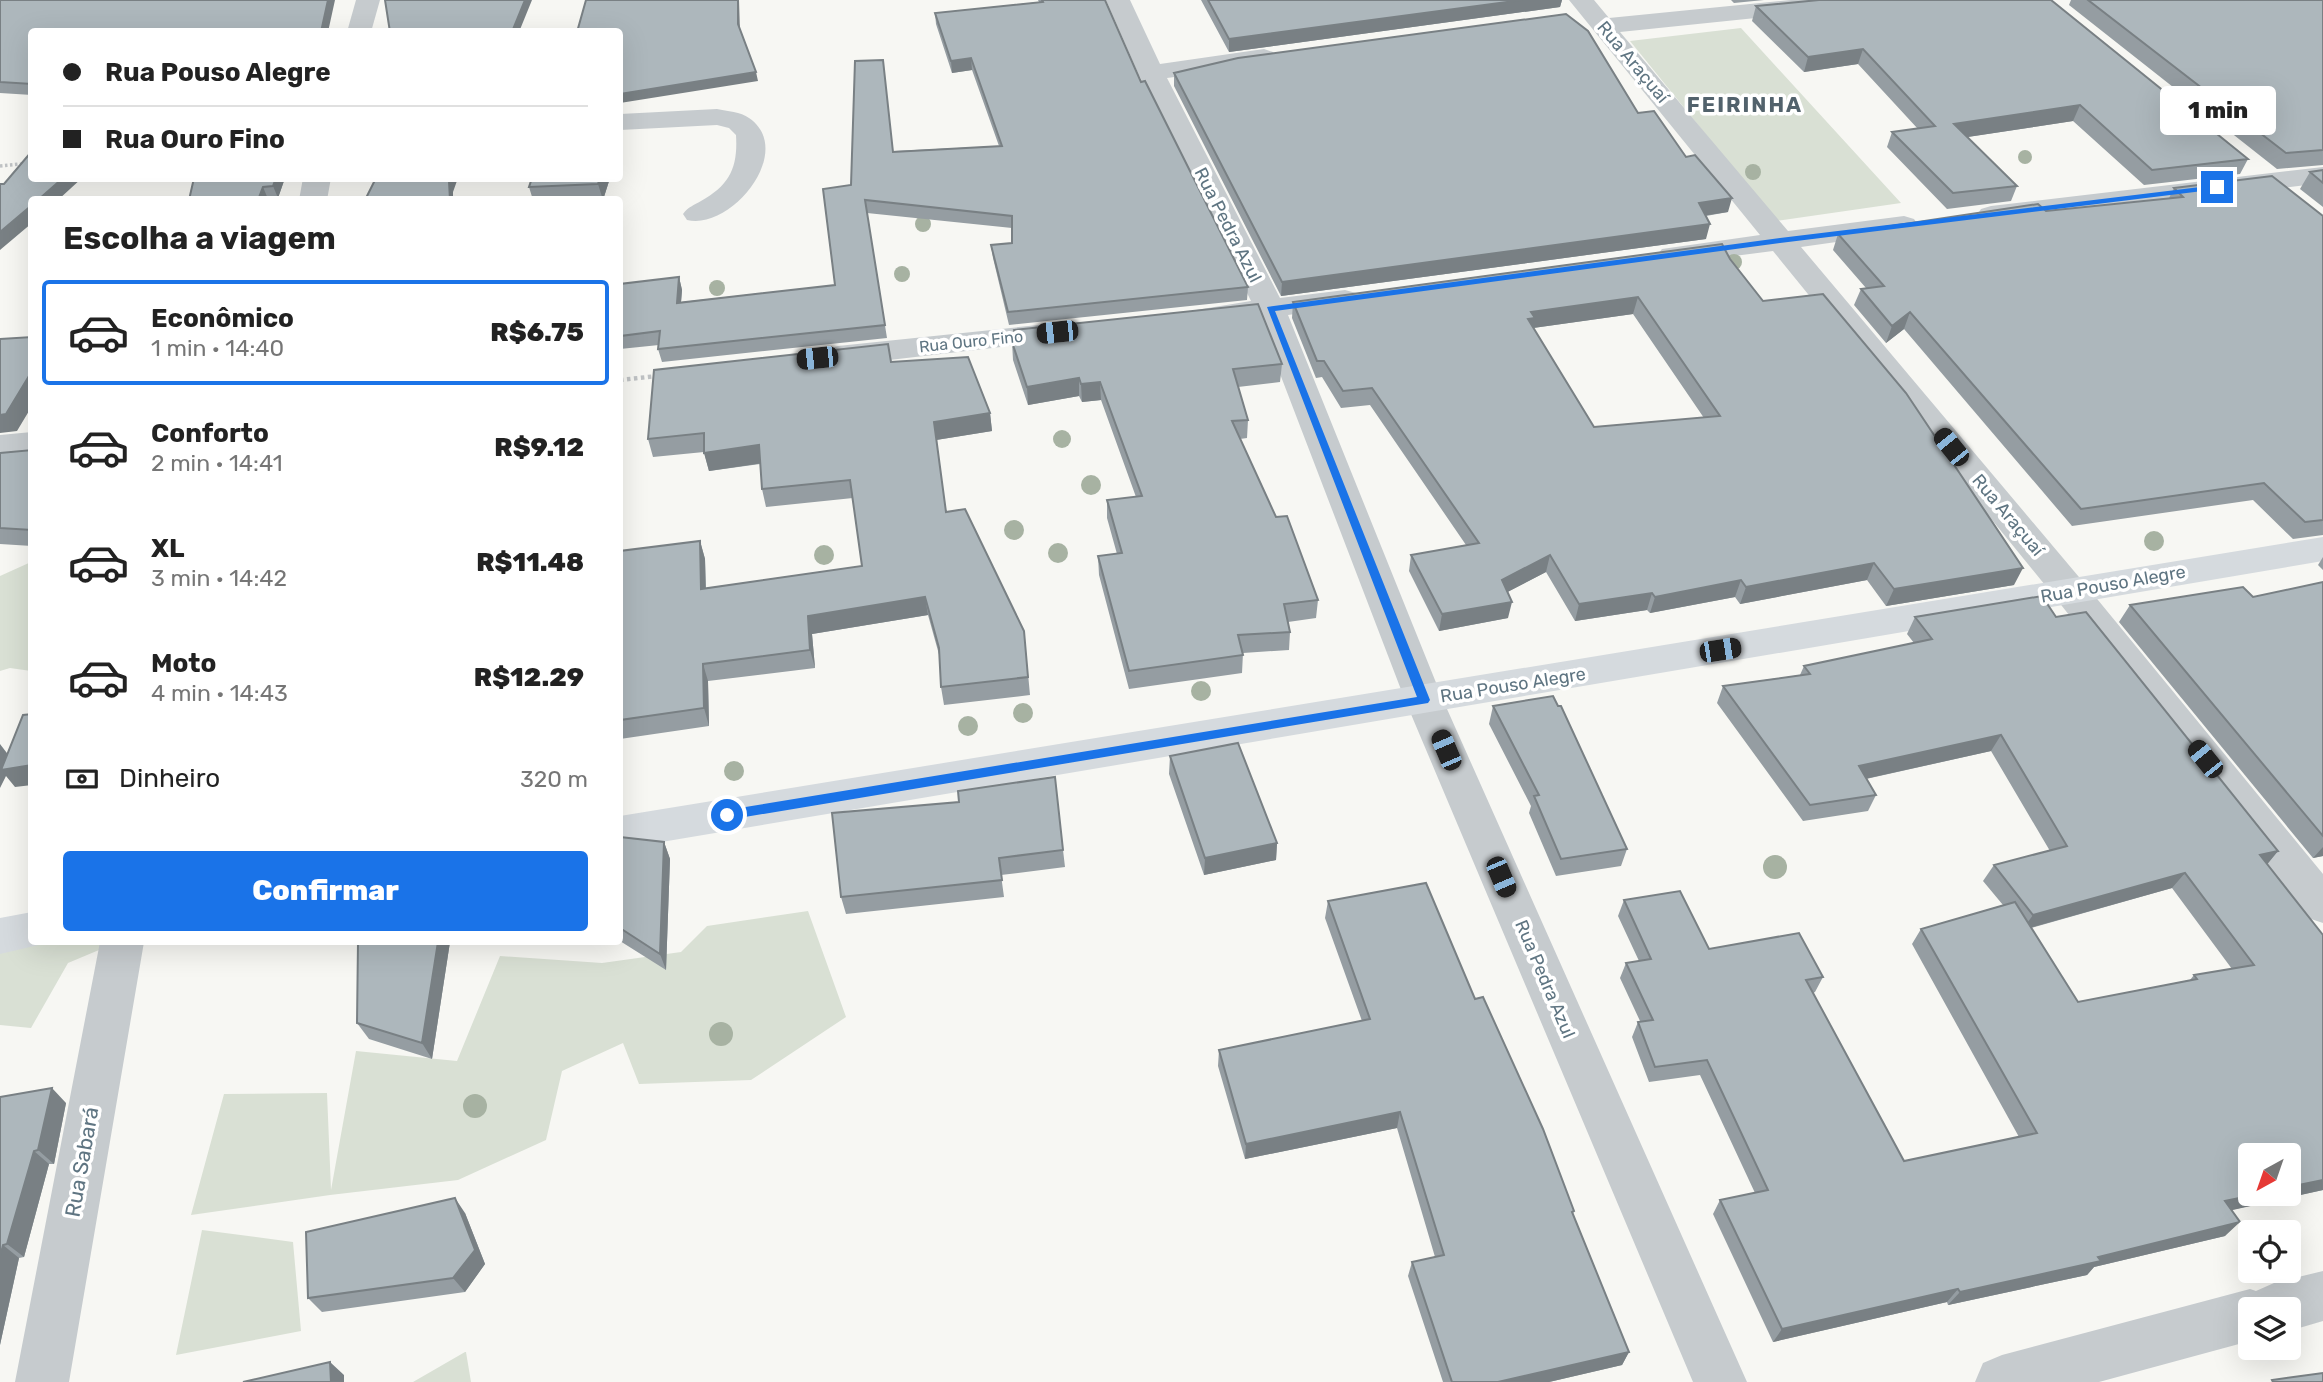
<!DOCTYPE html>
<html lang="pt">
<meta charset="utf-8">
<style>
body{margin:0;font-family:Rubik,sans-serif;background:#f2f2f2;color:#222;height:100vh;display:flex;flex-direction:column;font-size:26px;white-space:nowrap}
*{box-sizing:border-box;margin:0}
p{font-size:23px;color:#767676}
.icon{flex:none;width:38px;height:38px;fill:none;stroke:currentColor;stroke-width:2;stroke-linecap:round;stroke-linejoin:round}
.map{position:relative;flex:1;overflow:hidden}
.side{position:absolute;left:28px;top:196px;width:595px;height:749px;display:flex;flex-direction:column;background:#fff;border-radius:7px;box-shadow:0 7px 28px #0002}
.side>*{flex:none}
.hud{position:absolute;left:28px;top:28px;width:595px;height:154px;border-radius:7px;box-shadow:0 7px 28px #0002;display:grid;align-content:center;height:154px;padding:0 35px;background:#fff}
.needle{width:46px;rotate:220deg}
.tools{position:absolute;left:2238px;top:1143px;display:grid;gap:14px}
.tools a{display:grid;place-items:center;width:63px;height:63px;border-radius:7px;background:#fff;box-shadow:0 7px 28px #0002;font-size:35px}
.end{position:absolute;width:32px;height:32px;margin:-16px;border:9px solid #1a73e8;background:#fff;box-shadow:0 0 0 4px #fff}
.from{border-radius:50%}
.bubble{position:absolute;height:49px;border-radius:7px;background:#fff;box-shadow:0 7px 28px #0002;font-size:23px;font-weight:800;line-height:49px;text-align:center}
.car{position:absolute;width:21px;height:42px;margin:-21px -10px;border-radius:9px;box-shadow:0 0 5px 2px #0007;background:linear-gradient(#222 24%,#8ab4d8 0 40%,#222 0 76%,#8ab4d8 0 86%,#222 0)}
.hud b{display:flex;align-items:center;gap:24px;height:66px;font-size:26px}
.hud b+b{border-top:2px solid #e0e0e0}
.hud i{width:18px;height:18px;background:#222}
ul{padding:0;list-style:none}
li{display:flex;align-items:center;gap:21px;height:105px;margin:0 14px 10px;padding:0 21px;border:4px solid transparent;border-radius:7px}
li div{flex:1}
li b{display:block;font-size:26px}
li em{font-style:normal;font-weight:800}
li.on{border-color:#1a73e8}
li>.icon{width:63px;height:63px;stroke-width:1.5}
h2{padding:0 35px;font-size:32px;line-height:84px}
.pay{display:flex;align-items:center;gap:18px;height:77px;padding:0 35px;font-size:26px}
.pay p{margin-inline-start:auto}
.primary-button{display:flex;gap:14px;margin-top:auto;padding:14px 35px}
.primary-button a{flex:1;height:80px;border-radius:7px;background:#1a73e8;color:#fff;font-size:28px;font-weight:800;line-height:80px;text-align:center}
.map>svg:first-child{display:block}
.green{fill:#d9e0d4}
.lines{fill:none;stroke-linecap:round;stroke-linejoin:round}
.path-far1{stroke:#bfc2c4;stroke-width:3.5;stroke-dasharray:2.5 2.5;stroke-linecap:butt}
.path{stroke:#bfc2c4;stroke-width:4.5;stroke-dasharray:3.5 3.5;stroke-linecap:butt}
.street{fill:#c6cbce;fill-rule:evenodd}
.secondary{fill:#d5dade;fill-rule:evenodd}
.tree{fill:#a7b2a2}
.wall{fill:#959da2;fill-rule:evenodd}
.shaded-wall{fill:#798084}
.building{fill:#adb7bc;stroke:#798084;stroke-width:2;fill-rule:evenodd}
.route{fill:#1a73e8}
.labels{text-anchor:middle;stroke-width:7;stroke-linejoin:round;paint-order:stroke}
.far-street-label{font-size:16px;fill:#5f7582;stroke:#fff}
.street-label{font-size:18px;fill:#5f7582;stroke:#fff}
.far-district-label{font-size:21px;font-weight:bold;letter-spacing:2px;fill:#52626c;stroke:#fff}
.near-street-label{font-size:21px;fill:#5f7582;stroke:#fff}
</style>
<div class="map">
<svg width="2323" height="1382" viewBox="0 0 2323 1382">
<rect width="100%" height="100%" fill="#f7f7f3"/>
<!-- green -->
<path class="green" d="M1741 28 1901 203 1776 221 1630 41Z
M31 562V671L10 668 0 671V576Z
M808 911 846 1017 751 1080 639 1084 623 1043 562 1071 546 1140 458 1180 330 1195 191 1215 224 1094 327 1093 331 1190 356 1051 457 1061 500 956 602 963 681 952 707 926Z
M36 942H103L99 950 68 963 31 1028 0 1025V949Z
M202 1230 293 1242 301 1331 176 1355Z
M466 1352 471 1382H413L465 1352Z"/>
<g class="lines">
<!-- path-far1 -->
<path class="path-far1" d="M0 166 32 163"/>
<!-- path -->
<path class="path" d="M620 380 657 376"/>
<!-- street -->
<path class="street" d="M356 0H380L371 32H347Z
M1106 0H1130L1160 64 1264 49 1273 52 1277 57 1273 62 1264 65 1167 78 1280 298 1345 290 1356 293 1360 299 1356 305 1288 315 1443 700 1747 1382H1693L1405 700 1259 319 1207 325 1196 322 1192 316 1196 310 1251 301 1138 73Z
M1569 0H1594L1609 18 1791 0H1875L1871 5 1863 7 1620 32 1788 231 1904 216 1914 219 1918 225 1914 231 1801 247 2084 583 2323 874V923L2308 918 2058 601 1773 251 1672 264 1662 261 1657 255 1662 249 1760 235Z
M717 109C727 111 741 112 749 118 796 150 732 231 687 220L683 214C688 207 694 205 701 201 730 185 738 167 736 135L729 128 717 125 620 130V114Z
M2323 167V183L1991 224 1981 221 1977 215 1981 209 1991 206Z
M303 178H331L327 200H299Z
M1067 322 1078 324 1082 331 1078 338 838 366 827 363 822 356 827 349 838 346Z
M32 432V454L0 457V435Z
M100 942H144L69 1382H15Z
M2323 1271V1321L2289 1331V1309H2250V1341L2099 1382H1975L1983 1363 2002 1355 2250 1289 2256 1291 2274 1283Z"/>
<!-- secondary -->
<path class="secondary" d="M2323 537V561L620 849V816Z
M32 912V942L47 943 0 954V918Z"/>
</g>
<!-- trees -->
<g class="tree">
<circle cx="2025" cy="157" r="7"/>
<circle cx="1753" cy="172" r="8"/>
<circle cx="923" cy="224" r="8"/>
<circle cx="1734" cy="262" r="8"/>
<circle cx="902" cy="274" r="8"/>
<circle cx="717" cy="288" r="8"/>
<circle cx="1062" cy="439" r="9"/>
<circle cx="1091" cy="485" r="10"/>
<circle cx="1014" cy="530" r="10"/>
<circle cx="2154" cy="541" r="10"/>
<circle cx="1058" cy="553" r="10"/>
<circle cx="824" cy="555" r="10"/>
<circle cx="1201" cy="691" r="10"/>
<circle cx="1023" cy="713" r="10"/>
<circle cx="968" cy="726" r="10"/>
<circle cx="734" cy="771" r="10"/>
<circle cx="1775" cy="867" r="12"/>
<circle cx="721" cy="1034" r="12"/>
<circle cx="475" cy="1106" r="12"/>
</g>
<!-- wall -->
<path class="wall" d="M0 0 32 32V95L0 93Z
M1038 0H1105L1141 82 1248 287 1247 300 1009 325 993 258 991 245 1012 243V228L867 213 887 338 662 362 658 349 659 345 620 349V284L679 277 682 290 681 302 835 285 851 185 893 151 999 146 972 70 952 73 936 24 935 13 1039 2Z
M1201 0H1562L1560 7 1229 52Z
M1731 0H1764L1734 3Z
M1819 0 2248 159 2240 174 2144 185 2073 121 1967 137 2017 186 2011 201 1947 209 1887 147 1892 132 1918 129 1858 64 1804 72 1752 21 1756 6Z
M2071 0H2323V165L2277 169 2069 5Z
M1174 73 1638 113 1686 157 1728 212 1706 216V239L1281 296 1174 86Z
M2323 170V207L2300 189 2310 172Z
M285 178 278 198 268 199V200H189Z
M532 178H610L603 200H533L529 187Z
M2174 188 2323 216V535L2293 539 2253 500 2072 526 1904 329 1886 343 1854 305 1861 289 1866 288 1833 250 1838 234 2169 198Z
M1730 259 1763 301 2014 585 1886 606 1867 580 1740 604 1735 597 1650 613 1647 610 1575 621 1546 572 1507 592 1508 618 1439 631 1409 571 1411 555 1466 545 1370 405 1341 408 1322 377 1316 378 1292 318 1293 302ZM1633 314 1704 418 1594 427 1533 328Z
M1014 330 1282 364 1280 382 1238 387 1248 420 1247 438 1240 439 1276 517 1318 600 1316 618 1288 622 1290 632 1289 650 1243 653 1242 673 1129 689 1099 575 1098 556 1117 554 1107 518V500L1136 497 1101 400 1082 402 1079 396 1028 405 1013 360 1012 342H1015Z
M891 362 990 413 992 431 936 440 946 512 1024 631 1030 695 944 705 941 687 940 658 928 615 812 634 815 668 708 681 709 726 620 739V551L700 541 705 559 706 588 862 566 853 498 766 507 762 489 760 464 709 471 704 452 653 457 648 439Z
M32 450V546L0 544V453Z
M2323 557V570L2318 565Z
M2323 582V856L2313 858 2119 622 2130 605 2253 597Z
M1915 617H2056L2278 851 2267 864 2323 935V1190L2231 1210 2225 1236 2094 1267 2087 1275 1948 1305 1947 1302 1773 1342 1713 1214 1720 1200 1755 1193 1700 1075 1649 1082 1632 1037 1638 1022 1640 1021 1620 978 1626 963 1639 961 1618 916 1624 900 1709 949 1823 977 1815 992 1813 993 1904 1161 2019 1137 1912 944 1921 929 2003 905 1983 881 1994 865 2050 851 1991 751 1866 779 1876 795 1868 811 1803 821 1717 703 1723 686 1800 675 1804 666 1914 643 1907 634ZM2172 888 2232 969 2194 975 2190 980 2078 1002 2031 928Z
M1493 706H1558L1627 849 1621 866 1556 876 1529 813 1531 806 1489 724Z
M1170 756 1277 843 1276 860 1204 875 1169 774Z
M832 813 1063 850 1065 867 1001 875 1004 897 846 914 841 897Z
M620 837 664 842 670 859 666 970 620 941Z
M1328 901 1475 999 1574 1211 1573 1214 1629 1352 1622 1365 1549 1382H1443L1408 1276 1412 1262 1435 1257 1397 1128 1245 1159 1218 1066 1219 1050 1362 1021 1325 918Z
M358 942H450L432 1059 369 1039 357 1023Z
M0 1097 66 1103 54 1164H49L24 1257 19 1258 0 1345Z
M465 1213 485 1264 465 1292 322 1312 308 1298Z"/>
<!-- shaded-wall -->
<path class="shaded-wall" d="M328 0H335L328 32H321Z
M525 0H532L519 32H512Z
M738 0H739L740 32 738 24Z
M1522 0H1562L1560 7 1229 52V39Z
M1863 49 1858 64 1804 72 1808 57Z
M971 58 972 70 952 73 951 61Z
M756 72 758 81 620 103V94Z
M2080 105 2073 121 1948 140 1954 124Z
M63 178H82L58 200H38Z
M276 178H285L278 198 273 186Z
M450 178H458L453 192V200H450L449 181Z
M600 178H610L603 200 598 184Z
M263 187 268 199V200H258Z
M1732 198 1728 212 1695 217 1699 203Z
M32 205V223L0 250V232Z
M1710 224 1706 239 1281 296 1282 282Z
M679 277 682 290 680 315 677 303Z
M1638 297 1633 314 1533 328 1528 319 1531 312Z
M1910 312 1904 329 1886 343 1892 326Z
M32 371V406L17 431 0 433V415Z
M1079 378V396L1028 405 1027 387Z
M1100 382 1101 400 1082 402 1081 384Z
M990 413 992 431 936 440 934 422Z
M759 445 763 463 709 471 704 453Z
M700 541 705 559 706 607 701 589Z
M1550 555 1546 572 1498 597 1502 580Z
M1874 563 1867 580 1740 604 1746 587Z
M2023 568 2014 585 1886 606 1894 589Z
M1741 580 1735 597 1650 613 1655 597Z
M1652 593 1647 610 1575 621 1579 604Z
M925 597 928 615 812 634 815 668 810 650 808 616Z
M1512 602 1508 618 1439 631 1442 614Z
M703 664 708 681 709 726 704 708Z
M2001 735 1991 751 1851 782 1859 766Z
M0 744 13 761 32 765V785L15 787 6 776 0 788Z
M664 842 670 859 666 970 660 954Z
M1277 843 1276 860 1204 875 1205 858Z
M2323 847V856L2313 858Z
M2278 851 2265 867 2260 855Z
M2185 873 2172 888 2022 930 2033 915Z
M438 942H450L432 1059 422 1043Z
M52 1088 66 1103 54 1164 38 1150Z
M1400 1112 1397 1128 1245 1159 1246 1144Z
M34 1151 49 1164 24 1257 7 1244Z
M2323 1180V1190L2210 1215 2225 1201 2259 1194H2289V1187Z
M455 1198 465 1213 485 1264 465 1292 453 1278Z
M2240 1222 2225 1236 2094 1267 2087 1275 1948 1305 1960 1292 2098 1257Z
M3 1245 19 1258 0 1345V1257Z
M1958 1289 1947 1302 1773 1342 1782 1329Z
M1629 1352 1622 1365 1549 1382H1498Z
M330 1362 344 1375V1382H331Z"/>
<!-- building -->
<path class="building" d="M0 0H328L321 32H32V84L0 82Z
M385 0H525L512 32H390Z
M586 0H738V24L756 72 620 94V32H577Z
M1042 0H1105L1141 82 1145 81 1248 287 1008 312 991 245 1012 243V216L865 200 885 325 658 349 660 331 620 336V284L679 277 677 303 835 285 823 189 851 185 855 61 883 60 893 152 1002 146 971 58 951 61 935 13 1043 2Z
M1208 0H1522L1229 39Z
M1819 0H2051L2248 159 2152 170 2080 105 1954 124 2017 186 1953 193 1892 132 1935 126 1863 49 1808 57 1756 6Z
M2088 0H2323V150L2286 153Z
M1566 14 1588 31 1638 113 1654 111 1686 157 1695 155 1732 198 1699 203 1710 224 1282 282 1174 73 1238 58Z
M32 151V178H63L38 200H32V205L0 232V184H4Z
M2323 170V183L2310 172Z
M2272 176 2323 216V520L2305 522 2264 483 2081 509 1910 312 1892 326 1861 289 1884 286 1838 234 2038 204 2046 211 2183 197 2174 188Z
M194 178H276L273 186 263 187 258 200H189Z
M376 178H450L449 181 450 200H365Z
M532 178H600L598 184 529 187Z
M1722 244 1730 259 1763 301 1823 294 1906 393 2023 568 1894 589 1874 563 1746 587 1741 580 1655 597 1652 593 1579 604 1550 555 1502 580 1512 602 1442 614 1411 555 1479 543 1372 388 1343 391 1324 361H1317L1293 302ZM1638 297 1720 416 1594 427 1528 319 1535 318 1531 312Z
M1258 304 1282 364 1233 369 1248 420 1232 421 1276 517 1287 516 1318 600 1284 604 1290 632 1238 635 1243 655 1129 671 1098 556 1122 553 1107 500 1142 496 1100 382 1081 384 1079 378 1027 387 1012 342 1017 341 1014 330Z
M32 337V371L6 414 0 415V339Z
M888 344 891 362 968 357 990 413 934 422 946 512 965 509 1024 631 1028 677 941 687 939 648 925 597 808 616 810 650 703 664 704 708 620 720V551L700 541 701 589 862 566 850 480 762 489 759 445 704 453V433L648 439 654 370Z
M32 450V530L0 528V453Z
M2323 582V836L2130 605 2243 587 2253 597Z
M2042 596 2056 617 2086 612 2278 851 2260 855 2323 935V1180L2289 1187V1155H2250V1194H2259L2225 1201 2240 1222 2098 1257 2101 1261 1960 1292 1958 1289 1782 1329 1720 1200 1768 1190 1707 1060 1655 1067 1638 1022 1653 1020 1626 963 1651 959 1624 900 1680 891 1709 949 1799 933 1823 977 1806 980 1904 1161 2037 1133 1921 929 2015 902 2078 1002 2197 979 2194 975 2254 965 2185 873 2033 915 1994 865 2067 846 2001 735 1859 766 1876 795 1810 805 1723 686 1810 674 1804 666 1932 639 1915 617Z
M1553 696 1558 706H1561L1627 849 1561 859 1534 796 1539 795 1493 706Z
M32 714V765L1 770 23 715Z
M1238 743 1277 843 1205 858 1170 756Z
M1055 777 1063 850 999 858 1002 880 841 897 832 813 959 802 958 791Z
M620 837 664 842 660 954 620 928Z
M1426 883 1475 999 1483 997 1543 1129 1574 1211 1572 1212 1629 1352 1498 1382H1452L1412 1262 1444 1255 1400 1112 1246 1144 1219 1050 1370 1019 1328 901Z
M358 942H438L422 1043 357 1023Z
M52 1088 38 1150 34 1151 7 1244 3 1245 0 1257V1097Z
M455 1198 475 1250 453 1278 308 1298 306 1232Z
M330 1362 331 1382H243Z
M2323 1373V1382H2273L2272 1380Z"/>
<!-- route -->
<path class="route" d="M2217 185 2219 189 1780 243 1275 311 1430 700 1428 703 727 820 721 815 727 810 1417 697 1267 307 1780 238Z"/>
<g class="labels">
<!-- far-street labels -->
<g class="far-street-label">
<text transform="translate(971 341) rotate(-6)" y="6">Rua Ouro Fino</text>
</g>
<!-- street labels -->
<g class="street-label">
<text transform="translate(1633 62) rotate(50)" y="6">Rua Araçuaí</text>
<text transform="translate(1228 225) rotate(63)" y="6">Rua Pedra Azul</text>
<text transform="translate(2008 515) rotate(50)" y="6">Rua Araçuaí</text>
<text transform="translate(2113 584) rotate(-10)" y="6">Rua Pouso Alegre</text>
<text transform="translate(1513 685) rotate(-9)" y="6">Rua Pouso Alegre</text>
<text transform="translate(1545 979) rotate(67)" y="6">Rua Pedra Azul</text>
</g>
<!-- far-district labels -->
<g class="far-district-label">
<text x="1745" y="112">FEIRINHA</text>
</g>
<!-- near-street labels -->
<g class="near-street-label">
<text transform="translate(82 1162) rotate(-80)" y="7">Rua Sabará</text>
</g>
</g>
</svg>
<div class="tools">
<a><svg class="needle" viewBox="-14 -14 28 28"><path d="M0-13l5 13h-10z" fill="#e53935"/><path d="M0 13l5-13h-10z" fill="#767676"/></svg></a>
<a><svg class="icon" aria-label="locate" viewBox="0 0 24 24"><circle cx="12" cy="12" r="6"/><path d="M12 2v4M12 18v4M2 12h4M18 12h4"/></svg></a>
<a><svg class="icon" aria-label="layers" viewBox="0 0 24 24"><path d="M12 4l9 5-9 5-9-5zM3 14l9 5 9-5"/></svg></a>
</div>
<i class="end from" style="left:727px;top:815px"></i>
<i class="end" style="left:2217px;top:187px"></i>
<div class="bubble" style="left:2160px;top:86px;width:116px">1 min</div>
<i class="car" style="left:1057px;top:332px;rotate:264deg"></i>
<i class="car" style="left:817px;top:358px;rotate:264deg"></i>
<i class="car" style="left:1951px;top:447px;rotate:321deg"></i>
<i class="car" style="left:1720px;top:650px;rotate:81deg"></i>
<i class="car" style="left:1446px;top:750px;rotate:337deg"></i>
<i class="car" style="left:2205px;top:759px;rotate:321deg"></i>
<i class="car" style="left:1501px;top:877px;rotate:157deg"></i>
<div class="hud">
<b><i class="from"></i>Rua Pouso Alegre</b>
<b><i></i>Rua Ouro Fino</b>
</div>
<section class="side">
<h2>Escolha a viagem</h2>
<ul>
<li class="on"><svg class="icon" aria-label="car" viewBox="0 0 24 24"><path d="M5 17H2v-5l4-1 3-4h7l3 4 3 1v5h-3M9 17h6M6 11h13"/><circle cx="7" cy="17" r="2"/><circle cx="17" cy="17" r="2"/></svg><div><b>Econômico</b><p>1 min · 14:40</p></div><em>R$6.75</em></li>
<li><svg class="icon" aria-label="car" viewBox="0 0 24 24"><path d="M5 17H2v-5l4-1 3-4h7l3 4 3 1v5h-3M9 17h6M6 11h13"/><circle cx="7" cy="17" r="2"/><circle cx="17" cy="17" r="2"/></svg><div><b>Conforto</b><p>2 min · 14:41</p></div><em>R$9.12</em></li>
<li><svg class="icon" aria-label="car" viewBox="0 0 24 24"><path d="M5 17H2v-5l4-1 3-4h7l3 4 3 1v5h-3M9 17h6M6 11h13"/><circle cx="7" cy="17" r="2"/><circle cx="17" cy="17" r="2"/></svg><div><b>XL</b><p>3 min · 14:42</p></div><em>R$11.48</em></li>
<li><svg class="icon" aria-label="car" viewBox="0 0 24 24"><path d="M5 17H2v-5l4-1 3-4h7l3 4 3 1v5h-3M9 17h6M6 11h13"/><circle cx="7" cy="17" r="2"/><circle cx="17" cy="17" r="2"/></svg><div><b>Moto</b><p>4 min · 14:43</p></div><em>R$12.29</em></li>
</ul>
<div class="pay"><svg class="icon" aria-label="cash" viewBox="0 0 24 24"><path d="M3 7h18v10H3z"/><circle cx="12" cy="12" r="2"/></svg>Dinheiro<p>320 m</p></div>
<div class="primary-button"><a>Confirmar</a></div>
</section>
</div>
